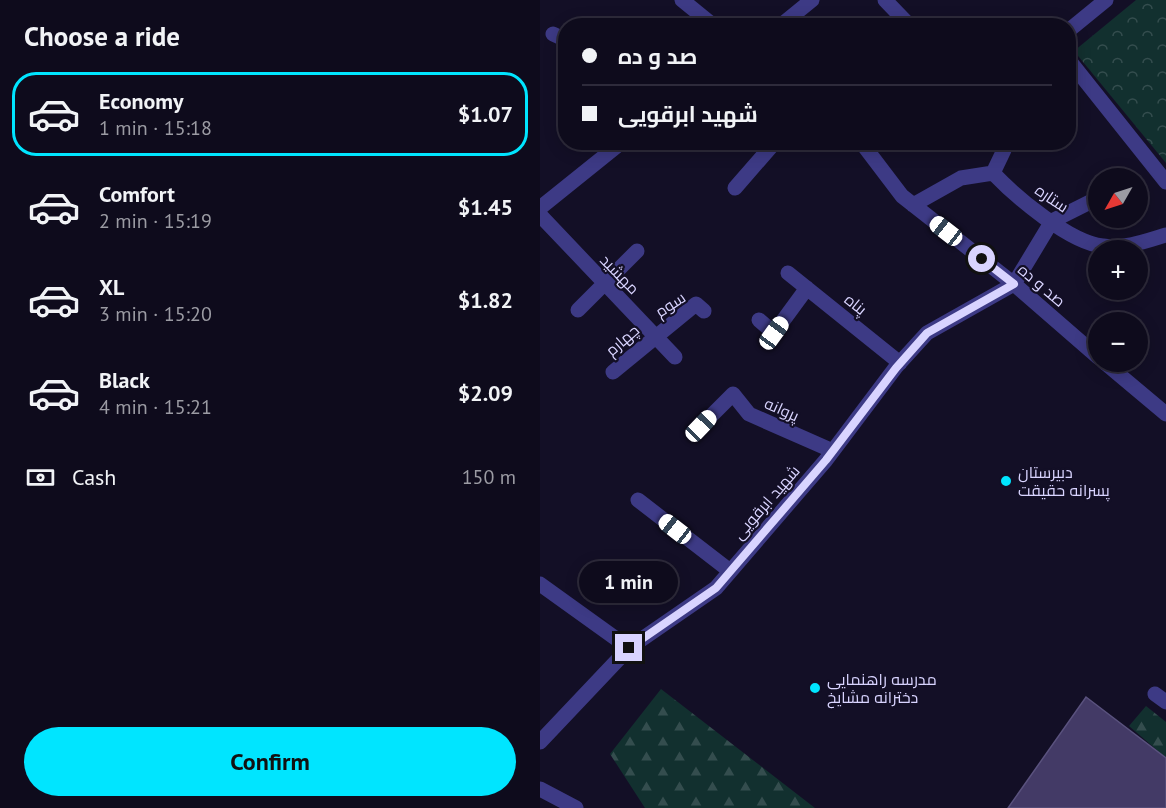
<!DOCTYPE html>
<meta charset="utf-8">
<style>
body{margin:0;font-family:"PT Sans",Cairo,sans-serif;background:#1c1929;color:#f1f3f6;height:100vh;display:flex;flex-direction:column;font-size:22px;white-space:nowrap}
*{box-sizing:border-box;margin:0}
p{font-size:20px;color:#9b9ba3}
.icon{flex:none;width:33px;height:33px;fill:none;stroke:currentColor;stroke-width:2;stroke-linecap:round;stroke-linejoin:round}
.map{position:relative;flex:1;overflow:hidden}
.drawer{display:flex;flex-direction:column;background:#0e0b1c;width:540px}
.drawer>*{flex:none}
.hud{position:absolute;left:18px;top:18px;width:518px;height:132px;border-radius:24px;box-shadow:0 3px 15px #0003,0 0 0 2px #2e2b3b;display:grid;align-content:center;height:132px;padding:0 24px;background:#0e0b1c}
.needle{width:39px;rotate:231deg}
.fabs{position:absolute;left:548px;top:168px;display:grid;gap:12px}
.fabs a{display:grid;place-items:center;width:60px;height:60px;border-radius:50%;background:#0e0b1c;box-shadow:0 3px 15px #0003,0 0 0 2px #2e2b3b;font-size:30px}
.end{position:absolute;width:27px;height:27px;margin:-14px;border:8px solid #d9d4ff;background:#111;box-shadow:0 0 0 3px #111}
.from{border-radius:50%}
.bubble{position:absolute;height:42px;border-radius:21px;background:#0e0b1c;box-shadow:0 3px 15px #0003,0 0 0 2px #2e2b3b;font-size:20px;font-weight:700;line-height:42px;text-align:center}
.car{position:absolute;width:18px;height:36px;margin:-18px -9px;border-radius:8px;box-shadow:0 0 4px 2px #0007;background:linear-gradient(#fff 24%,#345 0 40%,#fff 0 76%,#345 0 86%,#fff 0)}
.hud b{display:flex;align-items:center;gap:21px;height:57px;font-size:22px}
.hud b+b{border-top:2px solid #2e2b3b}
.hud i{width:15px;height:15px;background:#f1f3f6}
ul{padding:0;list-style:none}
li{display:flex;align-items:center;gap:18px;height:84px;margin:0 12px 9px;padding:0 12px;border:3px solid transparent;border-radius:24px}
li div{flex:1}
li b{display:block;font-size:22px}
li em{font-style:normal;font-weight:700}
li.active{border-color:#00e5ff}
li>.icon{width:54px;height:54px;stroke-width:1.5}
h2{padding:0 24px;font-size:27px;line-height:72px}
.pay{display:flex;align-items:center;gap:15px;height:66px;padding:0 24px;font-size:22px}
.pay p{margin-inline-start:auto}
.action{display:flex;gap:12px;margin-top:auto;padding:12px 24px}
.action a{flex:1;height:69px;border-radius:36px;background:#00e5ff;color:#111;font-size:24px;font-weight:700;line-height:69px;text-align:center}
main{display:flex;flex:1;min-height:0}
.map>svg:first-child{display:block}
.forest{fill:url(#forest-firs)}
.park{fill:url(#park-crowns)}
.building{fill:#433a66;stroke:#5a527e;stroke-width:1.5}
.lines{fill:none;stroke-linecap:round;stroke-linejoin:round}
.street{stroke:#3d3a85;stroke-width:15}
.route{stroke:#d9d4ff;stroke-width:8}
.poi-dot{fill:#00e5ff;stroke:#130f26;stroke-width:2}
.labels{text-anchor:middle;stroke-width:4.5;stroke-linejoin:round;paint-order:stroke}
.street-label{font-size:16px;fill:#d9d4ff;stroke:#130f26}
.poi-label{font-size:16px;fill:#d9d4ff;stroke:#130f26;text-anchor:start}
</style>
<main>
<section class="drawer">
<h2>Choose a ride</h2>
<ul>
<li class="active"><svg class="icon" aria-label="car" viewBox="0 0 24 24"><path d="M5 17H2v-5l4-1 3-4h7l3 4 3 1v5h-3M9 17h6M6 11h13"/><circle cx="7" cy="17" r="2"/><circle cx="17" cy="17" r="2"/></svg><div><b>Economy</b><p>1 min · 15:18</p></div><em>$1.07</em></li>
<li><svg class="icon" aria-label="car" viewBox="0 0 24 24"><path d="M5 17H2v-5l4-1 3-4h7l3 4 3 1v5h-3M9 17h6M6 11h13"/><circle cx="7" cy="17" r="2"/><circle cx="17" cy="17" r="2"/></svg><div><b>Comfort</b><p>2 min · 15:19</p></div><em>$1.45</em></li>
<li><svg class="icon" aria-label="car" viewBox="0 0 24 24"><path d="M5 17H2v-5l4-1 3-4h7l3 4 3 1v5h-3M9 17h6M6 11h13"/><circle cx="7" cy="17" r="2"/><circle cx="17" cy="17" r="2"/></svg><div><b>XL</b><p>3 min · 15:20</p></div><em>$1.82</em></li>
<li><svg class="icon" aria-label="car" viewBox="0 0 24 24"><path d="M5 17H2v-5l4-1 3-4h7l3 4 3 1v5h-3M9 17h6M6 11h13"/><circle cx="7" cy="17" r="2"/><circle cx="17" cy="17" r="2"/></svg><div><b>Black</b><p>4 min · 15:21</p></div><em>$2.09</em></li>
</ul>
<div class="pay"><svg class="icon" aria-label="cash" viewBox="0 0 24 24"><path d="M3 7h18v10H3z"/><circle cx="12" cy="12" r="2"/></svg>Cash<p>150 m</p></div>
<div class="action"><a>Confirm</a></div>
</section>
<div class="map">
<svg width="626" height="808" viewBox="0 0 626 808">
<defs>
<pattern id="forest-firs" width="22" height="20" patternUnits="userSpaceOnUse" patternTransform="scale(1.5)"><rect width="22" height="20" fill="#12302f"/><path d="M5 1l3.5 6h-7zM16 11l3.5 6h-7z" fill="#344d4e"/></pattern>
<pattern id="park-crowns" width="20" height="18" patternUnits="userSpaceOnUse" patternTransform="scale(1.5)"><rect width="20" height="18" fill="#12302f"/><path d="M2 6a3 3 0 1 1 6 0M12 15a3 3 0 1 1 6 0" fill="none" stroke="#344d4e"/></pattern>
</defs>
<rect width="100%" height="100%" fill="#130f26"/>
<!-- forest -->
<path class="forest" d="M121 689 275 808H105L70 754Z
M606 706 626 722V758L589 726Z"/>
<!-- park -->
<path class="park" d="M596 0H626V163L534 51Z"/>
<!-- building -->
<path class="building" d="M546 697 626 758V808H468Z"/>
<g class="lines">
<!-- street -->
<path class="street" d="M142 0 174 26
M345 0 370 26
M240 26 272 0
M528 31 566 0
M13 34 26 40
M528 59 626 182
M321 142 362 196 474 284 558 357
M453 173 464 150 463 142
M195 188 235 142
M373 205 421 178 453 173C476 197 530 243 563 246 585 249 606 241 626 235
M0 208 82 142
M0 215 135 357
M248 273 360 363
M38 310 97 251
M219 320 234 333 267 288
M564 362 626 414
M73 372 156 304 164 311
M161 426 193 394 209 414 293 451
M98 500 190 571
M0 584 89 648
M615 694 626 702
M0 742 89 648 176 588 286 460 356 367 387 333 474 284 512 221 558 198
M0 789 36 808"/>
</g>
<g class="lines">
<!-- route -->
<path class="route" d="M89 648 176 588 286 460 356 368 387 333 474 284 442 259"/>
</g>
<!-- markers -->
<g class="poi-dot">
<circle cx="466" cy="481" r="6"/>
<circle cx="275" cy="688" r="6"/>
</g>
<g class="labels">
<!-- street labels -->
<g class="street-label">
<text transform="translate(512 198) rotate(34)" y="6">ستاره</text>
<text transform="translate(80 274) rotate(46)" y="6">مهشید</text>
<text transform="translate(502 285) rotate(40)" y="6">صد و ده</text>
<text transform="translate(130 304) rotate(-33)" y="6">سوم</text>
<text transform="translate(316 304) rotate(39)" y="6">پناه</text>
<text transform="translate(82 340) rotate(-41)" y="6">چهارم</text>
<text transform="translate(242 409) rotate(24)" y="6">پروانه</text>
<text transform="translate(226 502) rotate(-49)" y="6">شهید ابرقویی</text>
</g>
<!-- poi labels -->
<g class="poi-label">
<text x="478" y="478">دبیرستان<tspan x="478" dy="18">پسرانه حقیقت</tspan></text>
<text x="287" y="685">مدرسه راهنمایی<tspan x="287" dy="18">دخترانه مشایخ</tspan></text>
</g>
</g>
</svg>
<div class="fabs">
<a><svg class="needle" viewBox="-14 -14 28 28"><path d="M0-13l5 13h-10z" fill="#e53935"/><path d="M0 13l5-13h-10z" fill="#9b9ba3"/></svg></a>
<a>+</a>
<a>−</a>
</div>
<i class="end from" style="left:442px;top:259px"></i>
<i class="end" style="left:89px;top:648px"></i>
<div class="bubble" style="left:39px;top:561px;width:99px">1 min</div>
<i class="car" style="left:406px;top:231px;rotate:308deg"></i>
<i class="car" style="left:234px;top:333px;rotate:36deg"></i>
<i class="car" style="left:161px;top:426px;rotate:44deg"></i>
<i class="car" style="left:135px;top:529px;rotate:308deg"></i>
<div class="hud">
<b><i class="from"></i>صد و ده</b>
<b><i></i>شهید ابرقویی</b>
</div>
</div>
</main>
